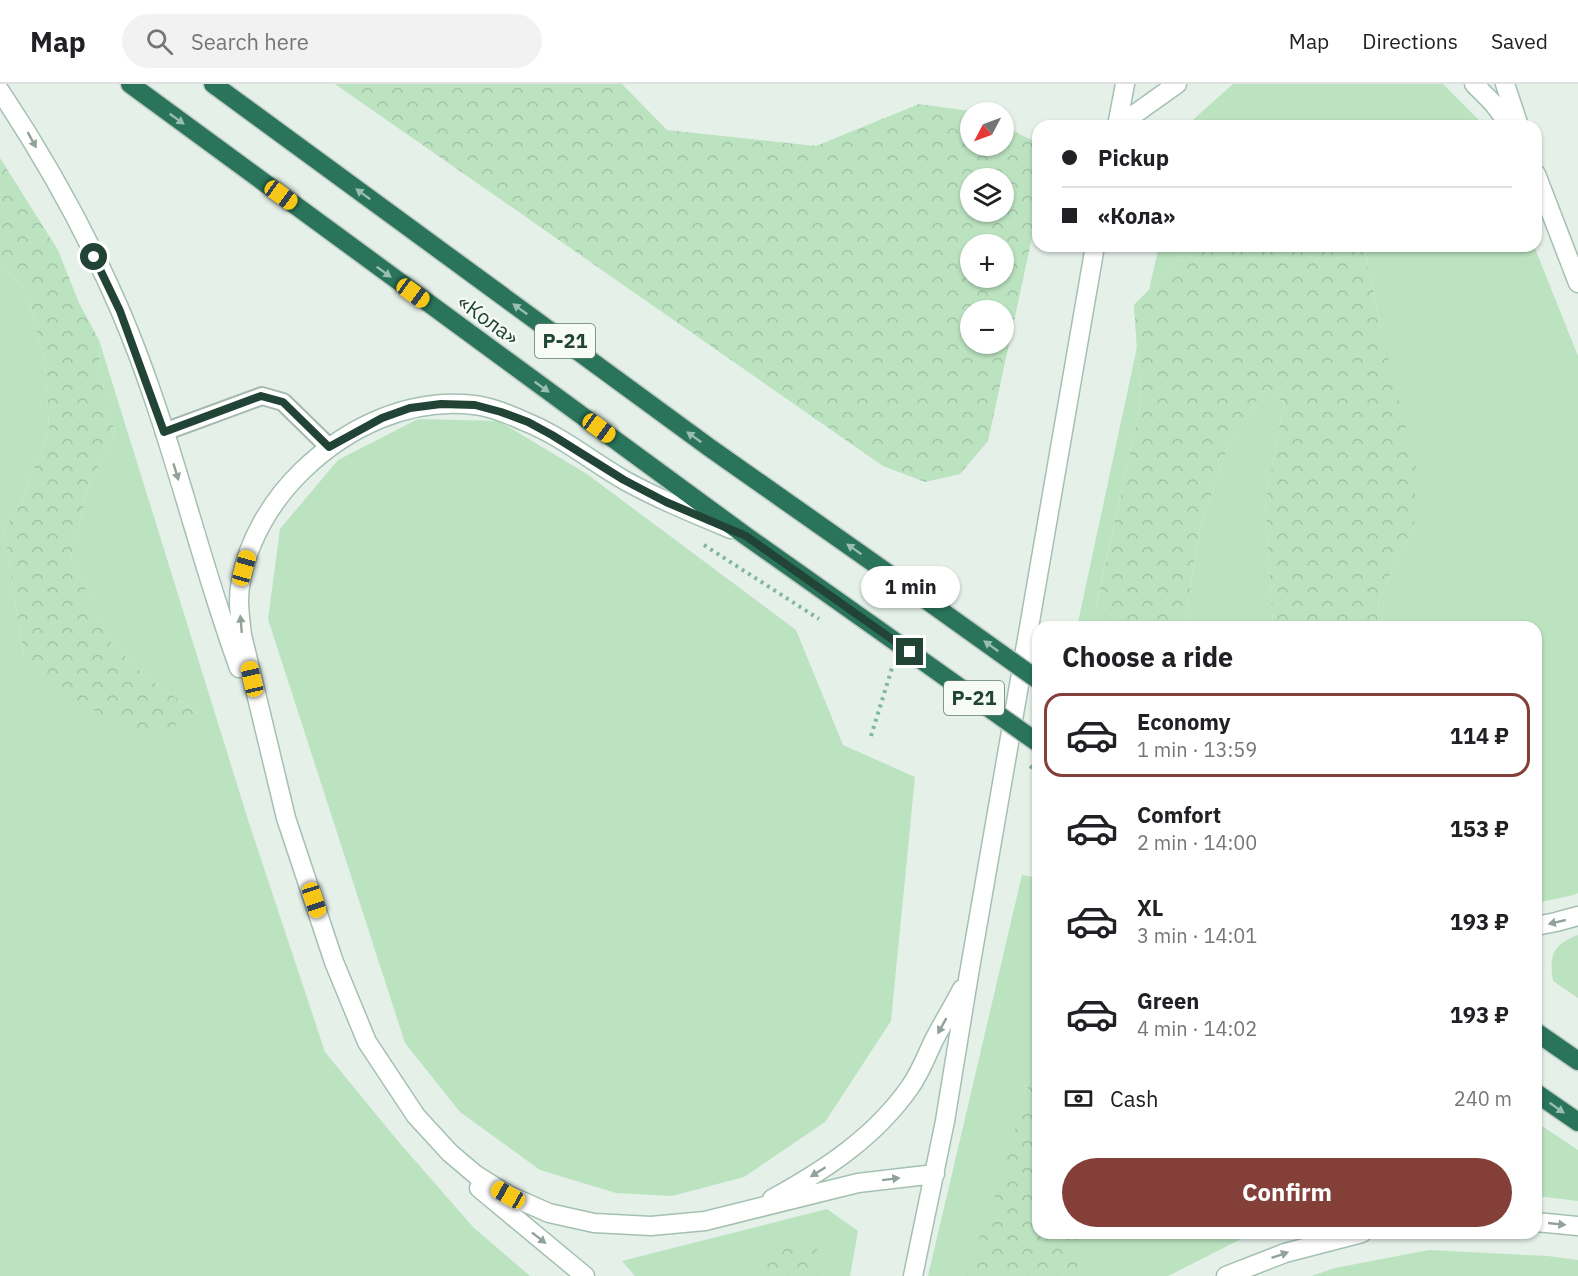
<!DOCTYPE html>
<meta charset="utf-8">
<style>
body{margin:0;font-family:"IBM Plex Sans",sans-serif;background:#f2f2f2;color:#202124;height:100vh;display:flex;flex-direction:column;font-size:22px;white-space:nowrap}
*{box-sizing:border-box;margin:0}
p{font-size:20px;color:#757577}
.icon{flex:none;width:33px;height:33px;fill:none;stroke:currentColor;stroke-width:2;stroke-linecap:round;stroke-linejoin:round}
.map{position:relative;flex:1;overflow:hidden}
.sheet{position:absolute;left:1032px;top:537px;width:510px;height:618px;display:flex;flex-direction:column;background:#fff;border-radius:18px;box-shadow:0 2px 4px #0004}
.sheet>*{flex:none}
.guide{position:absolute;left:1032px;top:36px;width:510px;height:132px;border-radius:18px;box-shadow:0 2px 4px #0004;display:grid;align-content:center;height:132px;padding:0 30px;background:#fff}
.needle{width:39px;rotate:229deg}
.fabs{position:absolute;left:960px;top:18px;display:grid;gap:12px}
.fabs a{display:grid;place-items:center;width:54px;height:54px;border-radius:50%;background:#fff;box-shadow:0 2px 4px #0004;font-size:30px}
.end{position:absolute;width:27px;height:27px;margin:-14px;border:8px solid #214436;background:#fff;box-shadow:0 0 0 3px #fff}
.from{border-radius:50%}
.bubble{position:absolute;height:42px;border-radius:21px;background:#fff;box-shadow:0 2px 4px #0004;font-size:20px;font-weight:700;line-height:42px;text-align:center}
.car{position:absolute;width:18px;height:36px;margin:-18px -9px;border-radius:8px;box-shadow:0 0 4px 2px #0007;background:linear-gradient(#f5c518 24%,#345 0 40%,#f5c518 0 76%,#345 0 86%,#f5c518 0)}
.guide b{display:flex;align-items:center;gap:21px;height:57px;font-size:22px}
.guide b+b{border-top:2px solid #e0e0e0}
.guide i{width:15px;height:15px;background:#202124}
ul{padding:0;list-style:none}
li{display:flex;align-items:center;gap:18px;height:84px;margin:0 12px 9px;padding:0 18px;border:3px solid transparent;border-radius:18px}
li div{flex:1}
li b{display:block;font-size:22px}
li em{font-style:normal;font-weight:700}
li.on{border-color:#843f39}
li>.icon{width:54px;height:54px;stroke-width:1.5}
h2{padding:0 30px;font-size:27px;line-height:72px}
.pay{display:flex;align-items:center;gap:15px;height:66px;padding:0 30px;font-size:22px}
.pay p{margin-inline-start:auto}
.primary-button{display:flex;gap:12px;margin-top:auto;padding:12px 30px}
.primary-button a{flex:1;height:69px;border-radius:36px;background:#843f39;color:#fff;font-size:24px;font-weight:700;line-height:69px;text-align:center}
header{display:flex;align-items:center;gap:36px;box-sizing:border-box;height:84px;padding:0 30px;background:#fff;border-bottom:2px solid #e0e0e0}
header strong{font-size:28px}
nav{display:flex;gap:33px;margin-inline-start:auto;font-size:21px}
.search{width:420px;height:54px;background:#f2f2f2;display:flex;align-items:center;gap:15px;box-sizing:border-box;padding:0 21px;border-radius:33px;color:#757577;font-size:22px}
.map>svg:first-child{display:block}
.grass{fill:#bbe3c0}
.forest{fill:url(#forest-crowns);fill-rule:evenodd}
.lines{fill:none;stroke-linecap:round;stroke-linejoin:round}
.lane-casing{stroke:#a6b9b0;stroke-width:20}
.secondary-casing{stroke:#a4c0b2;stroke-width:21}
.highway-casing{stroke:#c1cbc7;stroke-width:21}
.path{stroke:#81b79e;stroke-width:4;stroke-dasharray:3 4.5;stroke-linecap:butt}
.lane{stroke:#fff;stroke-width:16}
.secondary{stroke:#fff;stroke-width:18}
.highway{stroke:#29745a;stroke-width:18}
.highway-bridge-casing{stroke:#c1cbc7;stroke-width:21;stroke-linecap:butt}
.path-bridge{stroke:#81b79e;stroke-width:4;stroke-dasharray:3 4.5;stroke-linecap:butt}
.highway-bridge{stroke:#29745a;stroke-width:18}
.oneway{fill:#9abeb1}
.oneway2{fill:#90a29a}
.route{stroke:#214436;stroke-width:8}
.labels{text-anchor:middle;stroke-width:4.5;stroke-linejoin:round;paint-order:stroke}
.shield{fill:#f6fbf8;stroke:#617b70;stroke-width:1.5}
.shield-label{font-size:20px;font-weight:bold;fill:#214436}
.street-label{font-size:21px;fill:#214436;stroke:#f6fbf8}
</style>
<header>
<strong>Map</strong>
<div class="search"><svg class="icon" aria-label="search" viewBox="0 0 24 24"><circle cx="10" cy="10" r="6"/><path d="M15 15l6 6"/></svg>Search here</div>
<nav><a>Map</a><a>Directions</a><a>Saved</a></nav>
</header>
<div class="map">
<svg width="1578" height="1192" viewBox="0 0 1578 1192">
<defs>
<pattern id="forest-crowns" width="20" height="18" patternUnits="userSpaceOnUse" patternTransform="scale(1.5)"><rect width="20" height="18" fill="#bbe3c0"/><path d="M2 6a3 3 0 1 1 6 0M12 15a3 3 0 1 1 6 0" fill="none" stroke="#a0c4a6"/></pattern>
</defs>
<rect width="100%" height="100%" fill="#e5f0e9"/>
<!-- grass -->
<path class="grass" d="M1233 0H1443L1485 42H1186Z
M1159 162H1193L1149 206 1137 263 1141 319 1096 521 1116 543H1077L1137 263 1134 221 1149 206Z
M1364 162H1534L1578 272V809L1574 811 1536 819V543H1377L1379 515 1414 441 1383 253Z
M0 177 27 209 45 278 49 345 22 417 4 446 24 573 202 632 143 590 108 555 71 473 89 400 115 350 100 288 99 256 249 739 325 968 397 1056 474 1144 530 1192H0Z
M1266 302 1284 319 1265 419 1273 543H1184L1199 447 1228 363Z
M418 335 499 337 587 390 796 546 843 661 915 693 891 937 825 1038 744 1093 672 1112 616 1109 540 1086 460 1028 405 959 268 535 280 445 338 376Z
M1022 791 1038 794V1149H1253L1168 1192H928Z
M1578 851V914L1553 897C1549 872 1553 860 1578 851Z
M1536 1038 1578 1066V1117L1536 1112Z
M827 1125 858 1147 850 1192H635L622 1177Z
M1429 1166 1548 1172 1578 1176V1192H1311L1335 1184Z"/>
<!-- forest -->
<path class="forest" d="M335 0H622L667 46 816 62 919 20 977 28H970V62H1004V42L1037 59 1038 126 988 357 960 390 925 398 883 382ZM970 94H1004V128H970ZM970 160H1004V194H970ZM970 226H1004V260H970Z
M0 74 58 166 79 219 99 256 100 288 115 350 89 400 71 473 108 555 143 590 203 633 143 650 68 614 24 573 4 446 22 417 49 345 45 278 27 209 0 177Z
M1193 162H1364L1383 253 1416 384 1414 441 1379 515 1377 543H1273L1265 419 1284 319 1266 302 1228 363 1199 447 1184 543H1116L1096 522 1141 319 1134 221Z
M1038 936V1149H1084L1076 1192H965L995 1112 1030 996Z
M777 1162 817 1165 828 1192H753Z"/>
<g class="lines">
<defs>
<path id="lane" d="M164 348 262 312 283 318 329 363"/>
<path id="secondary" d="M1474 0 1493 19 1510 42
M1505 0 1519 42
M0 7C46 76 87 150 120 226 170 342 196 466 239 584
M1117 42 1125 0
M1118 42 1177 0
M1536 90 1578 199
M731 445C695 430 658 415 624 396 591 377 561 352 526 338 510 331 492 323 474 321 410 313 347 343 302 387 272 416 248 456 241 497 237 514 240 533 242 551L286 734 334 878 367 958 416 1032 450 1069 476 1091 508 1111 549 1129 594 1139 651 1142 705 1137 858 1099 935 1090
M1536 842 1556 838 1578 832
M479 1104 585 1192
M772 1115C825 1086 875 1053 910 1003 920 989 926 973 933 958 942 940 953 923 962 905
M1536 1138 1578 1142
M913 1192 945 1037 969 890 1095 162
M1226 1192 1285 1169 1362 1149"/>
<path id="highway" d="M130 0 746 452 910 568
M213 0 710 364 919 511
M1536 948 1578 977
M1536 1009 1578 1038"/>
</defs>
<!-- lane casing -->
<use href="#lane" class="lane-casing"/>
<!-- secondary casing -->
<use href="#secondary" class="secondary-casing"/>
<!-- highway casing -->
<use href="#highway" class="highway-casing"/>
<!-- path -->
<path class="path" d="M704 461 819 535
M871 652 892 584"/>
<!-- lane -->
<use href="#lane" class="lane"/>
<!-- secondary -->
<use href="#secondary" class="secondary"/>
<!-- highway -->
<use href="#highway" class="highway"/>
<defs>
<path id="highway-bridge" d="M919 511 1038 596
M910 568 1038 659"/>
</defs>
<!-- highway-bridge casing -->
<use href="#highway-bridge" class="highway-bridge-casing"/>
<!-- path-bridge -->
<path class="path-bridge" d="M1030 682 1038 688"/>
<!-- highway-bridge -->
<use href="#highway-bridge" class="highway-bridge"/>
</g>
<!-- one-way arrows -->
<defs><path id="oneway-solid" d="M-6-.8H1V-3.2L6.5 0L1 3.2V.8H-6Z" transform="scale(1.5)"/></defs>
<g class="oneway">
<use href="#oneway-solid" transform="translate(177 35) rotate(36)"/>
<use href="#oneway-solid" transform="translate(363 110) rotate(-144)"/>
<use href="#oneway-solid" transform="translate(384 188) rotate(36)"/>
<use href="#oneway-solid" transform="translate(520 225) rotate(-144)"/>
<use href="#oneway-solid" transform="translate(542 303) rotate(36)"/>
<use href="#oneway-solid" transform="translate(694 353) rotate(-144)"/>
<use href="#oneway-solid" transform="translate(854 465) rotate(-145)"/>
<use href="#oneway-solid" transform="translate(991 562) rotate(-144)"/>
<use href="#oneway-solid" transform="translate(1557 1024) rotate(35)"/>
</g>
<g class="oneway2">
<use href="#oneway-solid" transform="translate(32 56) rotate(61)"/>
<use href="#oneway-solid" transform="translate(176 388) rotate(73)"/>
<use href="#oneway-solid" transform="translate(241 540) rotate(-95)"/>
<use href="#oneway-solid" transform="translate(1557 838) rotate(167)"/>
<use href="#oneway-solid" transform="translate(942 942) rotate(119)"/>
<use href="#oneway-solid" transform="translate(818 1088) rotate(148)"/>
<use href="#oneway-solid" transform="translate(891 1095) rotate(-7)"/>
<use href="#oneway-solid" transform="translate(1557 1140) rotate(6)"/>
<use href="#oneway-solid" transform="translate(539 1154) rotate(38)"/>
<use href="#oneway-solid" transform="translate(1280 1171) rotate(-19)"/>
</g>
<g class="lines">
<!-- route -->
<path class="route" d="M94 173 120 227 164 348 261 312 283 318 329 363 382 334 410 324 441 320 475 321 501 328 528 338 552 351 624 396 666 418 746 452 910 568"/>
</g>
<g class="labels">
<!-- shield labels -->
<g class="shield">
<rect x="535" y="240" width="60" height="34" rx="4.5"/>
<rect x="944" y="597" width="60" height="34" rx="4.5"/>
</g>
<g class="shield-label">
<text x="565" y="264">Р-21</text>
<text x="974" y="621">Р-21</text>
</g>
<!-- street labels -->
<g class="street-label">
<text transform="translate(488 236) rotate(36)" y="7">«Кола»</text>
</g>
</g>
</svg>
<div class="fabs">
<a><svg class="needle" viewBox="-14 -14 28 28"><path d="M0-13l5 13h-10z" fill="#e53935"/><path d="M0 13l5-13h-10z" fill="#757577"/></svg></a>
<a><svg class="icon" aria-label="layers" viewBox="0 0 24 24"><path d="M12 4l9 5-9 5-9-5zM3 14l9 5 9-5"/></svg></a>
<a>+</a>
<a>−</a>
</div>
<i class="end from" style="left:94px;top:173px"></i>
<i class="end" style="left:910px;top:568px"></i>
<div class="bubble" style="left:861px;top:482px;width:99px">1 min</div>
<i class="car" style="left:281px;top:111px;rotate:126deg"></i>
<i class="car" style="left:413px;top:209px;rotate:126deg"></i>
<i class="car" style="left:599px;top:344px;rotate:126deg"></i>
<i class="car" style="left:244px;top:484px;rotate:16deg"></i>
<i class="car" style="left:252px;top:595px;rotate:347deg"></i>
<i class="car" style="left:314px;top:816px;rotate:162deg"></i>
<i class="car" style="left:508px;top:1111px;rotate:299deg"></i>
<div class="guide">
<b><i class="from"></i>Pickup</b>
<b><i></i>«Кола»</b>
</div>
<section class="sheet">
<h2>Choose a ride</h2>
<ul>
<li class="on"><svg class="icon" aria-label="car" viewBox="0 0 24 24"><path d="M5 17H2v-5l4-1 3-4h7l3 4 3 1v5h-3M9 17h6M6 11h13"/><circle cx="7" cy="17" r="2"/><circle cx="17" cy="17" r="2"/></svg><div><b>Economy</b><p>1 min · 13:59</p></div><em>114 ₽</em></li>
<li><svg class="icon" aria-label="car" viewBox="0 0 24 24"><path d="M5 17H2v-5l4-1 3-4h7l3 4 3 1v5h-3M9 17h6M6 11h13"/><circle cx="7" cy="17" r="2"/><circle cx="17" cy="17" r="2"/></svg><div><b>Comfort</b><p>2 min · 14:00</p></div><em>153 ₽</em></li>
<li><svg class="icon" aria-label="car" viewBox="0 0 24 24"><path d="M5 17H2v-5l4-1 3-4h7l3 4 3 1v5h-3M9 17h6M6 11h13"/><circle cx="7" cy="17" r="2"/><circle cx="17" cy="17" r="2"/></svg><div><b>XL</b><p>3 min · 14:01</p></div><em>193 ₽</em></li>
<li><svg class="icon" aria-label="car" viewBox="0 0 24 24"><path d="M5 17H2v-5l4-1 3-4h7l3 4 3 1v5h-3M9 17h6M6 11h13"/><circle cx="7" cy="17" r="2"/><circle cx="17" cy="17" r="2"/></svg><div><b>Green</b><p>4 min · 14:02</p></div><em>193 ₽</em></li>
</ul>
<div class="pay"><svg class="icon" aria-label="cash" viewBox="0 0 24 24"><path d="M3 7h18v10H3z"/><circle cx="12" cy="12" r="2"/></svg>Cash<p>240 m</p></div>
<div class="primary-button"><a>Confirm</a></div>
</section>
</div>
